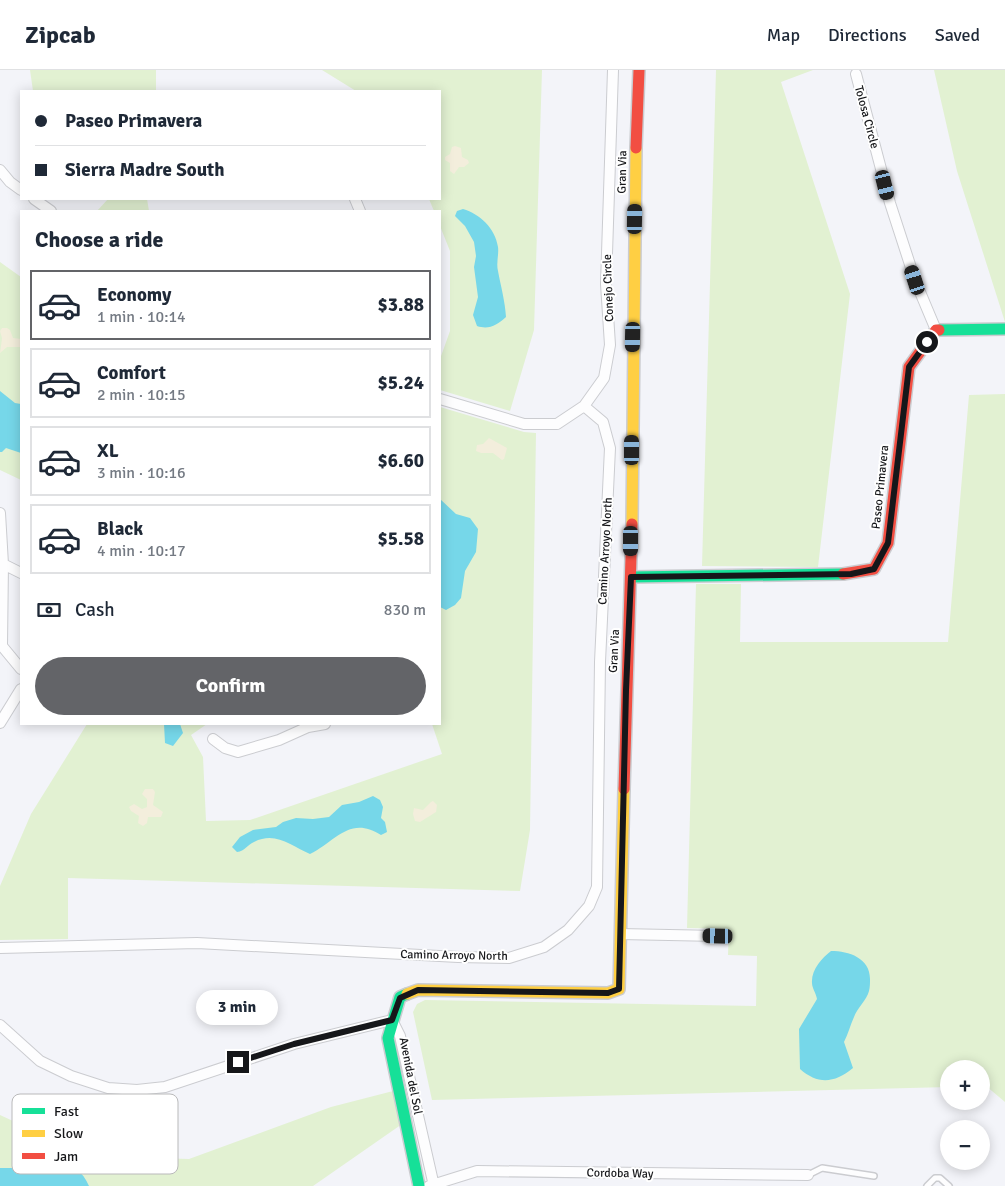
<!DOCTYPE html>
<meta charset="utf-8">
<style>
body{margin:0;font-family:Signika,sans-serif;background:#f2f2f3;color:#1f2937;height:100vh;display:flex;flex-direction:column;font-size:19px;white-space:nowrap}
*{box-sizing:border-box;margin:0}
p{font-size:16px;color:#747a83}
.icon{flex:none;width:28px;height:28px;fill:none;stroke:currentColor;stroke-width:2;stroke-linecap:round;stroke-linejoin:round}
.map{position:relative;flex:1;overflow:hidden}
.sheet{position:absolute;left:20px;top:140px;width:421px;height:515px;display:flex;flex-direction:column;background:#fff;border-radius:0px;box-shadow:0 2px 12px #0003}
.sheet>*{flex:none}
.guide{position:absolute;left:20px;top:20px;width:421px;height:110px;border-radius:0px;box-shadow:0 2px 12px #0003;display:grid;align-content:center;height:110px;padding:0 15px;background:#fff}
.tools{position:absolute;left:940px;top:990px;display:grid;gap:10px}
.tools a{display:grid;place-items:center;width:50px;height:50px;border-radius:50%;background:#fff;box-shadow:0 2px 12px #0003;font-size:25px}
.end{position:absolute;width:22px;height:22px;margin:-11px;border:6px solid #16171a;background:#fff;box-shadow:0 0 0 2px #fff}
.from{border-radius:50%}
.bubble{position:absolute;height:35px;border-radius:18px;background:#fff;box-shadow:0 2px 12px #0003;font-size:16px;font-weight:800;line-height:35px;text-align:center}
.car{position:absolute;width:15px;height:30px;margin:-15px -8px;border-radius:6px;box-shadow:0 0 4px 1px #0007;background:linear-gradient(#222 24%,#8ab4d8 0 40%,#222 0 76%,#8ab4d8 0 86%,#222 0)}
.guide b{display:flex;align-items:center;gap:18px;height:48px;font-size:19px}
.guide b+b{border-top:1px solid #e0e1e3}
.guide i{width:12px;height:12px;background:#1f2937}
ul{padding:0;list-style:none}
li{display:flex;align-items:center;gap:15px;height:70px;margin:0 10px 8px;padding:0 5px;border:2px solid #e0e1e3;border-radius:0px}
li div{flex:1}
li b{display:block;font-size:19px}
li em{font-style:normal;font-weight:800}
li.current{border-color:#636468}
li>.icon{width:45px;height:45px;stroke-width:1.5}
h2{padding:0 15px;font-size:22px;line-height:60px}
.pay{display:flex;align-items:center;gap:12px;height:55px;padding:0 15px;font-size:19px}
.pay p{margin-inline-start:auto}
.button{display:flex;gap:10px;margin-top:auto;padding:10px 15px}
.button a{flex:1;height:58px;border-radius:30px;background:#636468;color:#fff;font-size:20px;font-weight:800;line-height:58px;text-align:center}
header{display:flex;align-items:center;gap:30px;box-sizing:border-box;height:70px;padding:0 25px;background:#fff;border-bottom:1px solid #e0e1e3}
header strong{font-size:24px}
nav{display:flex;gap:28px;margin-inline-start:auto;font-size:18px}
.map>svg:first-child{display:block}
.green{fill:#e2f1d2}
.sand{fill:#f3eedc}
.water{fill:#76d7e9}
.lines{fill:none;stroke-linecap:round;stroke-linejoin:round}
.lane-casing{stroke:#cbccd0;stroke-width:8}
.street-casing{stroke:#cbccd0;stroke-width:12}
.fast-casing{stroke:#cbccd0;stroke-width:14}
.slow-casing{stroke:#cbccd0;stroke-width:14}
.jam-casing{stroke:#cbccd0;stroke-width:14}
.lane{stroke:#fdfdfe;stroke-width:5}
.street{stroke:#fdfdfe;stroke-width:10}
.fast{stroke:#16e098;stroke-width:11}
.slow{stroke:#ffcf43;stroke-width:11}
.jam{stroke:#f24e42;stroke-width:11}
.route{stroke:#16171a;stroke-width:6}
.labels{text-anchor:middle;stroke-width:4;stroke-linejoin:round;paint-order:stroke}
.street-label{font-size:12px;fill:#16171a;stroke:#fff}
.key{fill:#fff;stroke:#b9b9ba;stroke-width:1}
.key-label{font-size:14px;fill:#16171a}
</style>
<header>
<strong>Zipcab</strong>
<nav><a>Map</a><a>Directions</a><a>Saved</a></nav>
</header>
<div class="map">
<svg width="1005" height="1116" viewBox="0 0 1005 1116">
<rect width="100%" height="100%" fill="#f3f4f9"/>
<!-- green -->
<path class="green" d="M30 0H156V21H33Z
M322 0H542L534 260 510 341 440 320V289L450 261V181L440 156V141H434L429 129H440V21H356Z
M716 0H813L781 12 850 224 818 497 702 496Z
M934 0H1005V252L957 101Z
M108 129H147L149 141H97Z
M0 192 21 207V410L0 400Z
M1005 324V1032L986 1016H981V999H949V1017L432 1030 413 942 417 934 425 930 756 936 757 886 728 885 729 859 687 858 696 514H741L740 572H948L969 325Z
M440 337 524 362 536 363 530 760 520 821 68 808V869L0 870V816L31 744 87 654H207L191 665 203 687 206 751 250 750 442 684 432 654H440Z
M397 1020 405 1052 313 1116H0V1045L89 1086 189 1089 331 1037Z"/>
<!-- sand -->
<path class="sand" d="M455 76 461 78 462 87 468 90 469 93 464 97H459L454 104 450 101V93L445 90V87L450 84 452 77Z
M2 258H7L10 260 13 268 21 269V277H7L0 283 2 268 0 261Z
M489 368 507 378 504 389 502 390 493 383H481L476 381 477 375 483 374Z
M145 719H153L155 722 153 735 163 742 161 747H148L147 753 143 756 138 753 139 746 131 741 129 737 134 734 142 739 147 737V729L142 724Z
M433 731 437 735 436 742 420 752 415 751 413 744 414 738 423 740 431 732Z"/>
<!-- water -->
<path class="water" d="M463 139C480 144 495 158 498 177 499 185 496 193 498 201 501 217 505 231 506 247 497 255 489 260 477 256L473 245 478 227 474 197 476 186 474 172 465 156 455 146 457 141Z
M0 321 15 333 21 334V383L6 378 2 382H0Z
M440 429 456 444 470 448 478 459 476 482 465 501 461 528 455 535 446 540 440 537Z
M164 654H180L183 663 173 676 165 673Z
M373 726 380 730 383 737 381 748 385 752 387 762 381 765C350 745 336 771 310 784 291 776 276 761 254 772 247 775 245 781 237 782L232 777 240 767 253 760 276 757 283 752 296 748 313 749 329 747 342 735 359 732Z
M831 881C849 881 870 888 870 909 870 913 870 917 869 921 867 930 857 938 854 947 850 956 848 964 844 972L853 998C835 1013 818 1015 800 999L799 959 817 929C816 923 812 918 812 913 811 900 822 888 831 881Z
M58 1090C73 1094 83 1102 89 1116H0V1098H26Z"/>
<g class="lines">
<defs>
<path id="lane" d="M808 1105 822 1098 874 1106
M927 1116 935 1108H940L949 1116"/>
<path id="street" d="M856 4 890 133 915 210 936 260
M0 100 10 112 21 120
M34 129 51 141
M355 129 360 141
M440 329 524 354H557L584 336 604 308 610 275 606 214 613 0
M0 443 3 494 2 576 21 599
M3 494 21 503
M0 653 21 619
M213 669 225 678 238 682 279 670 308 657 325 654
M620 864 718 866
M0 878 197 873 458 887 509 888 544 877 568 860 589 836 597 817 600 592 610 378 603 352 584 336
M0 955 40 991 71 1006 108 1018 137 1020 165 1017 294 974 392 950 400 966 434 1116
M429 1116 477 1101 808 1105"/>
<path id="fast" d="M939 260 1005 259
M631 507 843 504
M407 924 400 927 388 968 419 1116"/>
<path id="slow" d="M632 454 636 78
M407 924 418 920 608 923 619 919 624 719"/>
<path id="jam" d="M636 78 639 0
M843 504 874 499 888 473 909 297 936 260H939
M624 719 632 454"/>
</defs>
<!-- lane casing -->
<use href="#lane" class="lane-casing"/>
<!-- street casing -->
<use href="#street" class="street-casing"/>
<!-- fast casing -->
<use href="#fast" class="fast-casing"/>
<!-- slow casing -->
<use href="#slow" class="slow-casing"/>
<!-- jam casing -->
<use href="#jam" class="jam-casing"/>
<!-- lane -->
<use href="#lane" class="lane"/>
<!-- street -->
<use href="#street" class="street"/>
<!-- fast -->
<use href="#fast" class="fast"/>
<!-- slow -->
<use href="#slow" class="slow"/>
<!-- jam -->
<use href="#jam" class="jam"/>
</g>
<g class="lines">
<!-- route -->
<path class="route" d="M238 992 294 974 392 950 400 928 418 920 608 923 619 919 626 620 631 507 851 504 874 499 888 473 909 297 927 272"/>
</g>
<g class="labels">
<!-- street labels -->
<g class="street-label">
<text transform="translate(867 47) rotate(75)" y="4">Tolosa Circle</text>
<text transform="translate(622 102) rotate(-89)" y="4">Gran Via</text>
<text transform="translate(608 218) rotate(-92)" y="4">Conejo Circle</text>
<text transform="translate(880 417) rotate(-84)" y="4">Paseo Primavera</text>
<text transform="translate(605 481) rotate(-87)" y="4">Camino Arroyo North</text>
<text transform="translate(614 581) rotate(-87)" y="4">Gran Via</text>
<text transform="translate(454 885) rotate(1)" y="4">Camino Arroyo North</text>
<text transform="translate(411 1006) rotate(79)" y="4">Avenida del Sol</text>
<text transform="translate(620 1103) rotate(1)" y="4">Cordoba Way</text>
</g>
</g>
<!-- legend -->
<rect x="12" y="1024" width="166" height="80" rx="8" class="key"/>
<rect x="22" y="1038" width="23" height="6" fill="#16e098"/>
<rect x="22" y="1060" width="23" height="7" fill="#ffcf43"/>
<rect x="22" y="1083" width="23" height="6" fill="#f24e42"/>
<g class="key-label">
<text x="54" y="1046">Fast</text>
<text x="54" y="1068">Slow</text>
<text x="54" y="1091">Jam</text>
</g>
</svg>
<div class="tools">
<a>+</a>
<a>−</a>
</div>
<i class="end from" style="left:927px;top:272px"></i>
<i class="end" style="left:238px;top:992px"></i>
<div class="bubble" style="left:196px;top:920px;width:82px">3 min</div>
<i class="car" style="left:885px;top:115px;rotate:166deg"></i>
<i class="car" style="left:635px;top:149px;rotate:1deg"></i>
<i class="car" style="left:915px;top:210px;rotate:342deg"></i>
<i class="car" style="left:633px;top:267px;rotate:181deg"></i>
<i class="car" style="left:632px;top:380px;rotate:0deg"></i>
<i class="car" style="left:631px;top:471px;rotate:180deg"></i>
<i class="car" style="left:718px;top:866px;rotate:271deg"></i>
<div class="guide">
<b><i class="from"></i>Paseo Primavera</b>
<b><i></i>Sierra Madre South</b>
</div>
<section class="sheet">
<h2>Choose a ride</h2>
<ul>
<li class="current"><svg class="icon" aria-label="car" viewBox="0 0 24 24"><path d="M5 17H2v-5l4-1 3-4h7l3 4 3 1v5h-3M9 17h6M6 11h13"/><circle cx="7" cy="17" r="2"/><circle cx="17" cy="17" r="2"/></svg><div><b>Economy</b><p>1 min · 10:14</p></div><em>$3.88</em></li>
<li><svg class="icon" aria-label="car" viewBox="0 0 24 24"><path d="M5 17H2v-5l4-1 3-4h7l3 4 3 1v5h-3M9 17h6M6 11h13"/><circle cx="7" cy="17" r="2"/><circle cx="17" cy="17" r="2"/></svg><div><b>Comfort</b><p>2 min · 10:15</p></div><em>$5.24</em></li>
<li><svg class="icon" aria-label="car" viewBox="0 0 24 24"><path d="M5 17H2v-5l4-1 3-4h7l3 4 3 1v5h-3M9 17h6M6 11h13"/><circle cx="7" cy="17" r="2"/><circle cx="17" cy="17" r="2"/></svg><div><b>XL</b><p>3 min · 10:16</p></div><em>$6.60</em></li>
<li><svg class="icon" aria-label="car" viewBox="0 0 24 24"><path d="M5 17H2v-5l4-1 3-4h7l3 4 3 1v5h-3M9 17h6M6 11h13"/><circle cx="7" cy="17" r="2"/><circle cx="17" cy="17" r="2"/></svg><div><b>Black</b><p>4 min · 10:17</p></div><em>$5.58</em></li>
</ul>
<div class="pay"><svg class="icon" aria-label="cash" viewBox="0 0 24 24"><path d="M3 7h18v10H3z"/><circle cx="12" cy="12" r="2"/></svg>Cash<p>830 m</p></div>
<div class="button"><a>Confirm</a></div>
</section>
</div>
